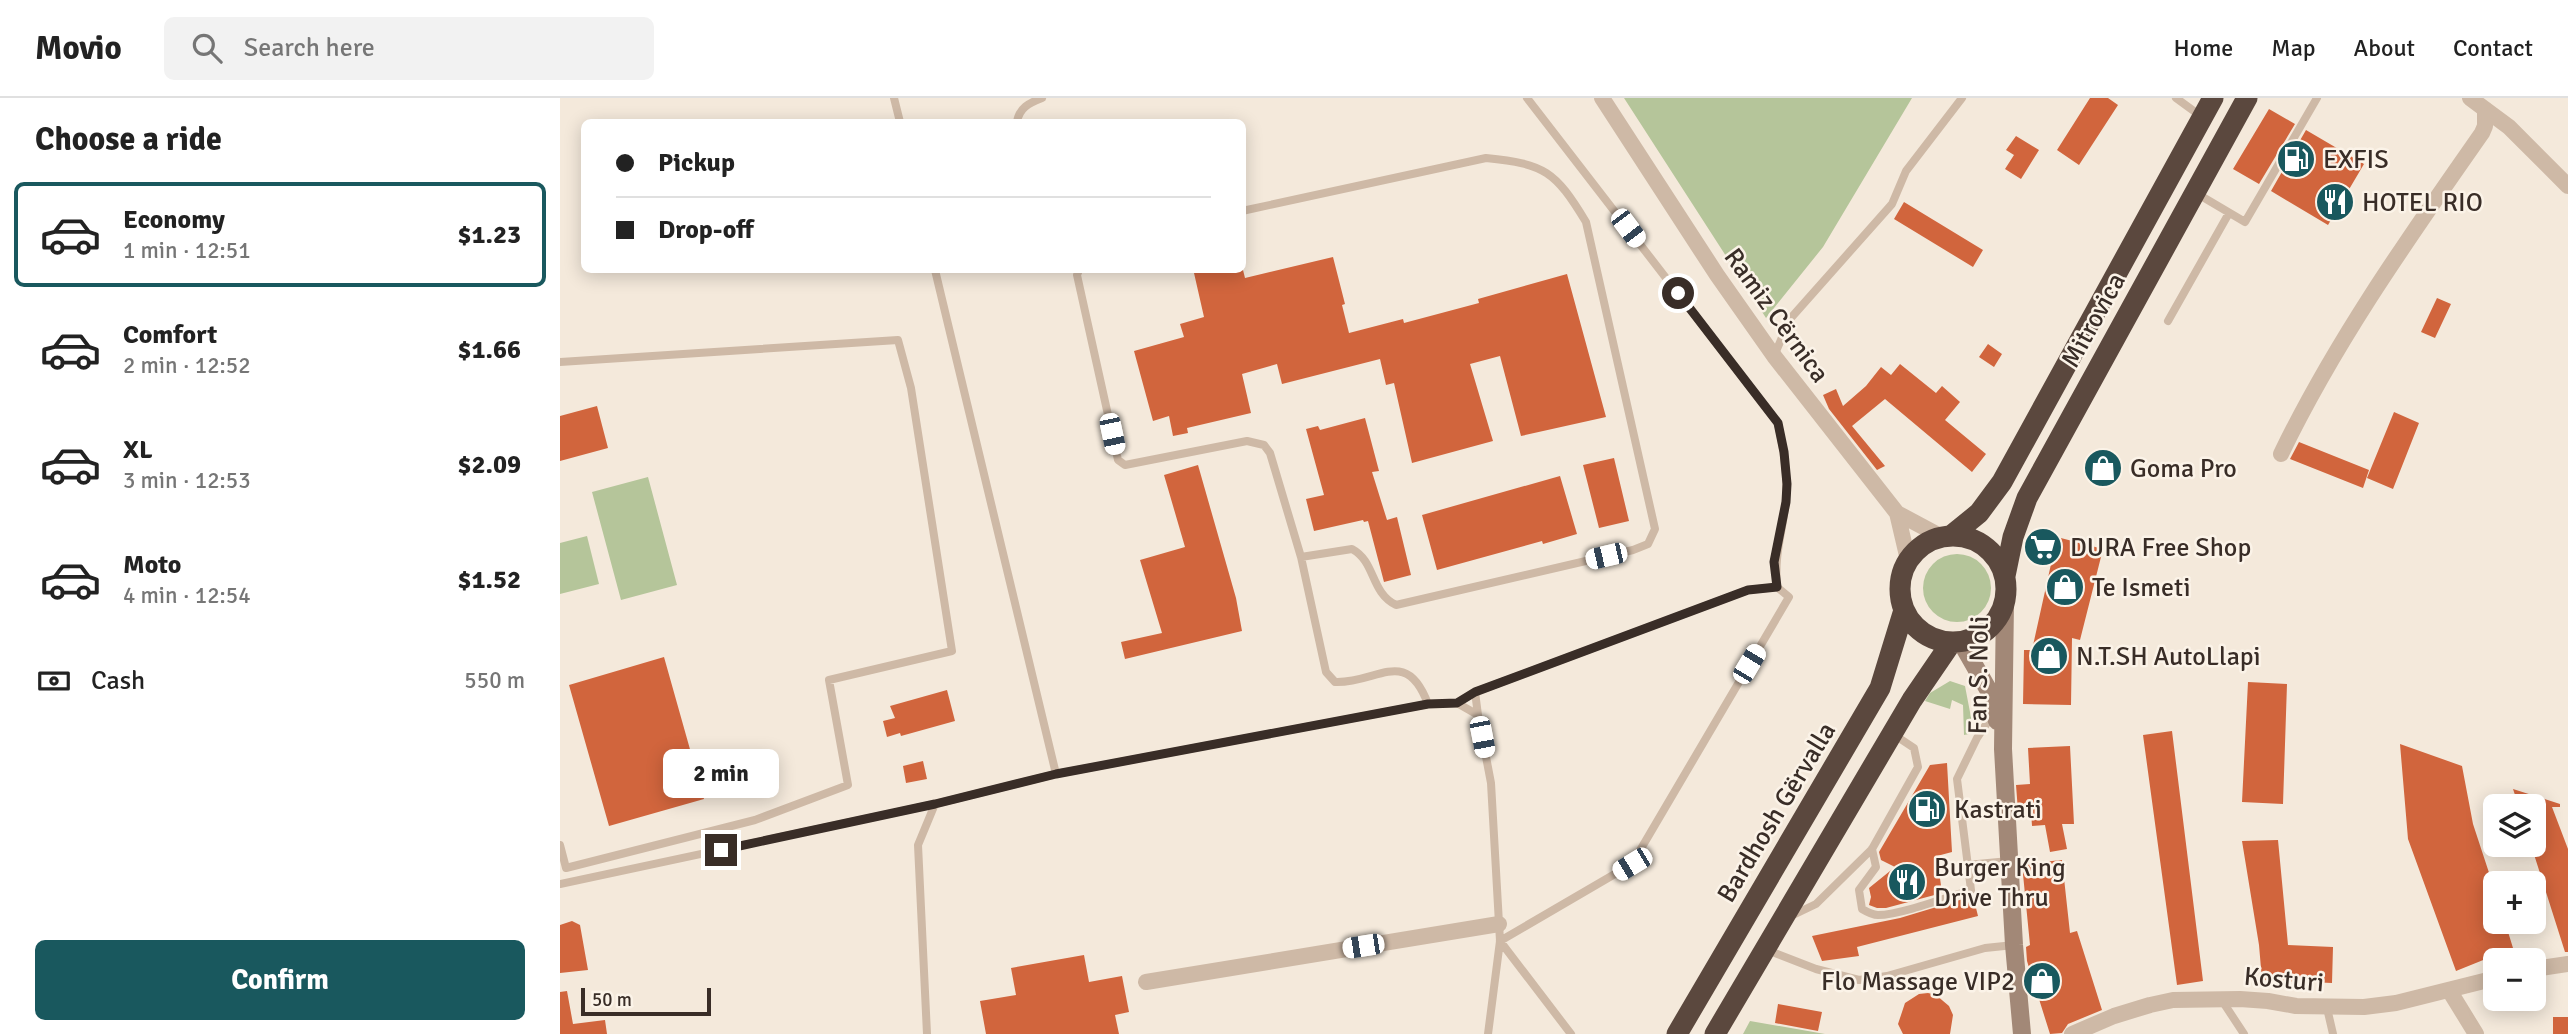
<!DOCTYPE html>
<meta charset="utf-8">
<style>
body{margin:0;font-family:Signika,sans-serif;background:#f2f2f2;color:#222;height:100vh;display:flex;flex-direction:column;font-size:26px;white-space:nowrap}
*{box-sizing:border-box;margin:0}
p{font-size:23px;color:#767676}
.icon{flex:none;width:38px;height:38px;fill:none;stroke:currentColor;stroke-width:2;stroke-linecap:round;stroke-linejoin:round}
.map{position:relative;flex:1;overflow:hidden}
.sheet{display:flex;flex-direction:column;background:#fff;width:560px}
.sheet>*{flex:none}
.hud{position:absolute;left:21px;top:21px;width:665px;height:154px;border-radius:10px;box-shadow:0 4px 18px #0003;display:grid;align-content:center;height:154px;padding:0 35px;background:#fff}
.controls{position:absolute;left:1923px;top:696px;display:grid;gap:14px}
.controls a{display:grid;place-items:center;width:63px;height:63px;border-radius:10px;background:#fff;box-shadow:0 4px 18px #0003;font-size:35px}
.scale{position:absolute;left:21px;bottom:18px;width:130px;box-sizing:border-box;padding-left:7px;border:4px solid #392d27;border-top:0;font-size:19px;line-height:24px;white-space:nowrap;color:#392d27;-webkit-text-stroke:5px #fbf3e8;paint-order:stroke}
.end{position:absolute;width:32px;height:32px;margin:-16px;border:9px solid #392d27;background:#fff;box-shadow:0 0 0 4px #fff}
.from{border-radius:50%}
.bubble{position:absolute;height:49px;border-radius:10px;background:#fff;box-shadow:0 4px 18px #0003;font-size:23px;font-weight:800;line-height:49px;text-align:center}
.car{position:absolute;width:21px;height:42px;margin:-21px -10px;border-radius:9px;box-shadow:0 0 5px 2px #0007;background:linear-gradient(#fff 24%,#345 0 40%,#fff 0 76%,#345 0 86%,#fff 0)}
.hud b{display:flex;align-items:center;gap:24px;height:66px;font-size:26px}
.hud b+b{border-top:2px solid #e0e0e0}
.hud i{width:18px;height:18px;background:#222}
ul{padding:0;list-style:none}
li{display:flex;align-items:center;gap:21px;height:105px;margin:0 14px 10px;padding:0 21px;border:4px solid transparent;border-radius:10px}
li div{flex:1}
li b{display:block;font-size:26px}
li em{font-style:normal;font-weight:800}
li.active{border-color:#19585e}
li>.icon{width:63px;height:63px;stroke-width:1.5}
h2{padding:0 35px;font-size:32px;line-height:84px}
.pay{display:flex;align-items:center;gap:18px;height:77px;padding:0 35px;font-size:26px}
.pay p{margin-inline-start:auto}
.cta{display:flex;gap:14px;margin-top:auto;padding:14px 35px}
.cta a{flex:1;height:80px;border-radius:10px;background:#19585e;color:#fff;font-size:28px;font-weight:800;line-height:80px;text-align:center}
header{display:flex;align-items:center;gap:42px;box-sizing:border-box;height:98px;padding:0 35px;background:#fff;border-bottom:2px solid #e0e0e0}
header strong{font-size:33px}
nav{display:flex;gap:38px;margin-inline-start:auto;font-size:24px}
.search{width:490px;height:63px;background:#f2f2f2;display:flex;align-items:center;gap:18px;box-sizing:border-box;padding:0 24px;border-radius:10px;color:#767676;font-size:26px}
main{display:flex;flex:1;min-height:0}
.map>svg:first-child{display:block}
.green{fill:#b5c59a}
.building{fill:#d1653d}
.lines{fill:none;stroke-linecap:round;stroke-linejoin:round}
.lane{stroke:#ceb9a6;stroke-width:8}
.street{stroke:#ceb9a6;stroke-width:16}
.secondary{stroke:#a28877;stroke-width:18}
.highway{stroke:#5b483e;stroke-width:21}
.route{stroke:#392d27;stroke-width:9}
.labels{text-anchor:middle;stroke-width:5;stroke-linejoin:round;paint-order:stroke}
.poi-label{font-size:26px;fill:#392d27;stroke:#fbf3e8;text-anchor:start}
.street-label{font-size:26px;fill:#392d27;stroke:#fbf3e8}
</style>
<header>
<strong>Movio</strong>
<div class="search"><svg class="icon" aria-label="search" viewBox="0 0 24 24"><circle cx="10" cy="10" r="6"/><path d="M15 15l6 6"/></svg>Search here</div>
<nav><a>Home</a><a>Map</a><a>About</a><a>Contact</a></nav>
</header>
<main>
<section class="sheet">
<h2>Choose a ride</h2>
<ul>
<li class="active"><svg class="icon" aria-label="car" viewBox="0 0 24 24"><path d="M5 17H2v-5l4-1 3-4h7l3 4 3 1v5h-3M9 17h6M6 11h13"/><circle cx="7" cy="17" r="2"/><circle cx="17" cy="17" r="2"/></svg><div><b>Economy</b><p>1 min · 12:51</p></div><em>$1.23</em></li>
<li><svg class="icon" aria-label="car" viewBox="0 0 24 24"><path d="M5 17H2v-5l4-1 3-4h7l3 4 3 1v5h-3M9 17h6M6 11h13"/><circle cx="7" cy="17" r="2"/><circle cx="17" cy="17" r="2"/></svg><div><b>Comfort</b><p>2 min · 12:52</p></div><em>$1.66</em></li>
<li><svg class="icon" aria-label="car" viewBox="0 0 24 24"><path d="M5 17H2v-5l4-1 3-4h7l3 4 3 1v5h-3M9 17h6M6 11h13"/><circle cx="7" cy="17" r="2"/><circle cx="17" cy="17" r="2"/></svg><div><b>XL</b><p>3 min · 12:53</p></div><em>$2.09</em></li>
<li><svg class="icon" aria-label="car" viewBox="0 0 24 24"><path d="M5 17H2v-5l4-1 3-4h7l3 4 3 1v5h-3M9 17h6M6 11h13"/><circle cx="7" cy="17" r="2"/><circle cx="17" cy="17" r="2"/></svg><div><b>Moto</b><p>4 min · 12:54</p></div><em>$1.52</em></li>
</ul>
<div class="pay"><svg class="icon" aria-label="cash" viewBox="0 0 24 24"><path d="M3 7h18v10H3z"/><circle cx="12" cy="12" r="2"/></svg>Cash<p>550 m</p></div>
<div class="cta"><a>Confirm</a></div>
</section>
<div class="map">
<svg width="2008" height="936" viewBox="0 0 2008 936">
<rect width="100%" height="100%" fill="#f4e9db"/>
<!-- green -->
<path class="green" d="M1064 0H1352L1263 149 1206 220Z
M88 379 117 487 61 502 32 394Z
M27 438 39 486 0 496V445Z
M1363 490a34 34 0 1 1 68 0a34 34 0 1 1-68 0Z
M1390 583 1405 588 1414 635 1404 637 1403 607 1392 602 1390 611 1365 603 1370 595Z
M1190 923 1265 936H1183Z"/>
<!-- building -->
<path class="building" d="M1530 0H1548L1558 7 1519 67 1497 52Z
M1709 11 1735 26 1699 86 1673 71Z
M1746 32 1804 66 1768 127 1711 93Z
M1456 38 1479 52 1461 81 1445 71 1454 57 1446 52Z
M1344 104 1423 152 1413 169 1334 121Z
M773 159 785 206 782 207 789 235 843 221 844 225 919 205 918 201 1007 176 1046 319 961 338 940 258 910 266 933 343 852 365 834 285 826 287 820 261 722 286 717 266 682 276 691 315 627 330 628 335 613 338 609 318 593 323 574 253 624 239 620 226 644 219 634 175 650 172H683L685 180Z
M1877 200 1891 206 1875 240 1861 234Z
M1428 246 1442 256 1434 269 1419 259Z
M1340 266 1376 295 1382 288 1400 304 1385 322 1426 356 1412 374 1325 301 1292 328 1325 368 1317 372 1269 311 1263 297 1276 291 1283 308 1306 288 1321 269 1331 277Z
M37 308 48 350 0 363V318Z
M1834 314 1859 325 1833 391 1807 380Z
M805 320 819 373 812 374 827 422 837 419 851 477 824 484 808 423 804 424 803 422 754 433 746 401 764 397 746 331 758 328 760 332Z
M1739 344 1809 372 1803 390 1730 361Z
M1054 360 1069 423 1039 430 1023 367Z
M638 367 676 500 682 533 565 561 561 544 602 535 580 462 625 449 604 377Z
M1000 378 1017 436 983 446 982 443 877 472 862 417Z
M1497 439 1543 451 1520 542 1512 540 1511 607 1463 606 1464 552H1472Z
M104 559 144 701 49 728 9 587Z
M1688 584 1727 586 1723 706 1682 704Z
M387 592 395 623 341 638 340 635 327 639 323 623 335 620 330 608Z
M1612 633 1643 883 1617 887 1583 637Z
M1840 646 1902 668 1913 726 1936 796V824H1945L1953 850 1896 873 1848 741Z
M1510 648 1514 726H1502L1507 751 1490 754 1485 727 1472 728 1471 713H1458L1456 687 1470 686 1468 650Z
M363 663 367 681 346 685 343 668Z
M1387 665 1392 754 1377 758 1382 795 1326 810H1317L1309 807 1311 799 1309 790 1335 769 1321 762 1319 754 1370 667Z
M1953 691 2000 706V709H1992L2008 751V854H2005L1971 747H1974V709H1959Z
M1718 742 1728 847 1773 849 1772 885 1702 882 1699 847 1682 743Z
M1502 762 1510 835 1517 833 1542 912 1508 926 1502 935 1490 936 1467 863 1466 849 1470 847 1462 766Z
M1413 798 1418 818 1297 849 1299 858 1262 863 1252 838 1340 820Z
M12 823 20 827 28 872 0 875V827Z
M524 857 529 884 562 878 569 914 555 917 559 936H426L420 903 456 897 451 870Z
M7 893 13 926 45 922 47 936H0V894Z
M1368 895 1376 897 1389 908 1393 917 1390 936H1343L1338 926 1345 905 1359 896Z
M1218 906 1262 914 1258 933 1215 925Z
M1993 919H2008V936H1993Z"/>
<g class="lines">
<!-- lane -->
<path class="lane" d="M334 0 340 24
M1616 0 1642 19
M457 24C459 10 469 5 482 0
M1636 95 1685 124 1757 0
M682 113 926 60C985 66 995 73 1026 124L1095 431 1088 446 1073 452 836 507C810 494 816 464 792 451L741 459
M375 172 496 676
M519 172 517 177 558 362 565 367 687 343 704 347 710 355 741 459 766 574 775 584C817 586 846 547 868 606
M1608 223 1669 115
M1214 258 1230 221 1332 106 1346 73 1402 0
M0 264 338 242 351 290 392 553 269 582 288 687 195 722 6 770 0 747
M915 594 918 617
M897 605 915 594 1188 492 1217 489
M1312 751 1316 769 1299 792 1302 811C1307 814 1312 817 1318 817 1340 817 1388 799 1411 792L1397 681 1417 640 1433 616
M1407 767 1449 763
M0 786 375 706 496 676 868 606 897 605 918 617 931 685 940 843 928 936
M1231 818 1256 806 1312 751 1358 669 1354 650 1333 636
M940 843 1072 766 1229 499 1217 489C1214 454 1223 434 1226 401 1228 375 1223 350 1218 325L967 0
M940 843 1011 936
M1207 852 1256 871 1299 882 1327 878 1425 850 1454 847
M1661 901 1684 936
M1767 910 1773 936
M367 936 358 747 375 706"/>
<!-- street -->
<path class="street" d="M1042 0 1157 177 1214 258 1337 415 1348 462
M1910 0 1949 29 2008 88
M1721 356C1776 242 1850 138 1922 35L1925 28V11
M1337 415 1382 439
M1974 871 2008 866
M586 884 939 826
M1889 892 1916 936
M1512 936 1554 918 1590 907 1613 902 1680 901 1708 903 1736 908 1804 909 1836 905 1936 880"/>
<!-- secondary -->
<path class="secondary" d="M1445 504 1443 651 1454 847 1462 936
M1401 544 1429 593 1437 623"/>
<!-- highway -->
<path class="highway" d="M1392 437 1419 415 1442 384 1653 0
M1340 491a53 53 0 1 1 106 0a53 53 0 1 1-106 0Z
M1445 478 1453 439 1467 400 1687 0
M1117 936 1320 590 1344 512
M1155 936 1352 602 1391 545"/>
</g>
<g class="lines">
<!-- route -->
<path class="route" d="M161 752 375 706 496 676 868 606 897 605 915 594 1188 492 1217 489 1214 464 1226 404 1227 386 1224 354 1218 325 1118 195"/>
</g>
<!-- icons -->
<defs>
<symbol id="fuel-disc" viewBox="-11 -11 22 22"><circle r="9.5" fill="#19585e" stroke="#fbf3e8"/><path d="M-5.5-6h7V0h2V4h1.3V-2.5L3-4.5l.8-.8L6-3V5H2.5V1h-1V6h-7ZM-4.2-4.7v3.2H.2V-4.7Z" fill="#fff"/></symbol>
<symbol id="restaurant-disc" viewBox="-11 -11 22 22"><circle r="9.5" fill="#19585e" stroke="#fbf3e8"/><path d="M-5-6h1v4h1v-4h1v4h1v-4h1v5L-1.5 .5V6h-2V.5L-5-1ZM5-6V6H3V1.5H1.5Q1.5-4 5-6Z" fill="#fff"/></symbol>
<symbol id="shop-disc" viewBox="-11 -11 22 22"><circle r="9.5" fill="#19585e" stroke="#fbf3e8"/><path d="M-5-2.5h2.3a2.7 3.5 0 0 1 5.4 0H5L5.5 6h-11ZM-1.5-2.5h3a1.5 2.3 0 0 0-3 0Z" fill="#fff"/></symbol>
<symbol id="supermarket-disc" viewBox="-11 -11 22 22"><circle r="9.5" fill="#19585e" stroke="#fbf3e8"/><path d="M-6-5.5h2.5l.6 2H6L4.5 2H-2.5L-4.4-4H-6ZM-1.5 3.2a1.3 1.3 0 1 0 .1 0ZM3 3.2a1.3 1.3 0 1 0 .1 0Z" fill="#fff"/></symbol>
</defs>
<g fill-rule="evenodd">
<use href="#fuel-disc" x="1714" y="39" width="44" height="44"/>
<use href="#restaurant-disc" x="1753" y="82" width="44" height="44"/>
<use href="#shop-disc" x="1521" y="348" width="44" height="44"/>
<use href="#supermarket-disc" x="1461" y="427" width="44" height="44"/>
<use href="#shop-disc" x="1483" y="467" width="44" height="44"/>
<use href="#shop-disc" x="1467" y="536" width="44" height="44"/>
<use href="#fuel-disc" x="1345" y="689" width="44" height="44"/>
<use href="#restaurant-disc" x="1325" y="762" width="44" height="44"/>
<use href="#shop-disc" x="1460" y="861" width="44" height="44"/>
</g>
<g class="labels">
<!-- poi labels -->
<g class="poi-label">
<text x="1763" y="70">EXFIS</text>
<text x="1802" y="113">HOTEL RIO</text>
<text x="1570" y="379">Goma Pro</text>
<text x="1510" y="458">DURA Free Shop</text>
<text x="1532" y="498">Te Ismeti</text>
<text x="1516" y="567">N.T.SH AutoLlapi</text>
<text x="1394" y="720">Kastrati</text>
<text x="1374" y="778">Burger King<tspan x="1374" dy="30">Drive Thru</tspan></text>
<text x="1455" y="892" text-anchor="end">Flo Massage VIP2</text>
</g>
<!-- street labels -->
<g class="street-label">
<text transform="translate(1217 217) rotate(54)" y="9">Ramiz Cërnica</text>
<text transform="translate(1533 222) rotate(-61)" y="9">Mitrovica</text>
<text transform="translate(1418 577) rotate(-89)" y="9">Fan S. Noli</text>
<text transform="translate(1216 714) rotate(-59)" y="9">Bardhosh Gërvalla</text>
<text transform="translate(1724 881) rotate(5)" y="9">Kosturi</text>
</g>
</g>
</svg>
<div class="controls">
<a><svg class="icon" aria-label="layers" viewBox="0 0 24 24"><path d="M12 4l9 5-9 5-9-5zM3 14l9 5 9-5"/></svg></a>
<a>+</a>
<a>−</a>
</div>
<div class="scale">50 m</div>
<i class="end from" style="left:1118px;top:195px"></i>
<i class="end" style="left:161px;top:752px"></i>
<div class="bubble" style="left:103px;top:651px;width:116px">2 min</div>
<i class="car" style="left:1068px;top:130px;rotate:143deg"></i>
<i class="car" style="left:552px;top:336px;rotate:168deg"></i>
<i class="car" style="left:1046px;top:458px;rotate:257deg"></i>
<i class="car" style="left:1189px;top:566px;rotate:31deg"></i>
<i class="car" style="left:922px;top:639px;rotate:169deg"></i>
<i class="car" style="left:1072px;top:766px;rotate:239deg"></i>
<i class="car" style="left:803px;top:848px;rotate:261deg"></i>
<div class="hud">
<b><i class="from"></i>Pickup</b>
<b><i></i>Drop-off</b>
</div>
</div>
</main>
